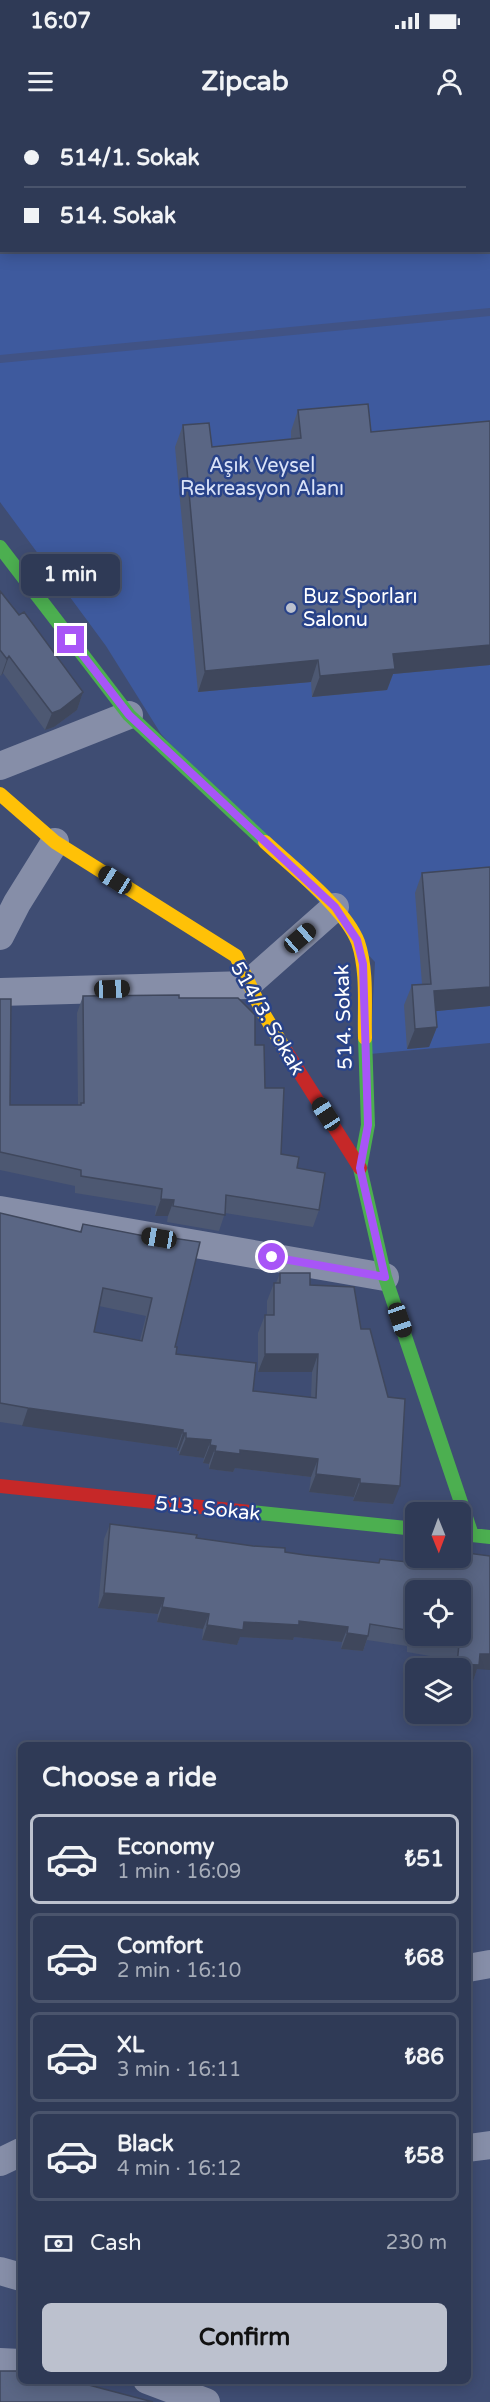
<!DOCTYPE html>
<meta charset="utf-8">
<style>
body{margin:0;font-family:"Varela Round",sans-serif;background:#37415c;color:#f1f3f6;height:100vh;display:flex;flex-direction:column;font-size:22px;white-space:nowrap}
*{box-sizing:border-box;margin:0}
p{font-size:20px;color:#a7adb9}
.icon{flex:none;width:33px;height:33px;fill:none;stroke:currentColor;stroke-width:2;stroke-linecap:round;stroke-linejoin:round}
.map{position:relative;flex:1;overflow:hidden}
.drawer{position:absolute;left:18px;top:1622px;width:453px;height:642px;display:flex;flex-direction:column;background:#2f3a56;border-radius:9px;box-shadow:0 3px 15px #0003,0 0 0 2px #4a546c}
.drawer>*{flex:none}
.banner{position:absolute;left:0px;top:0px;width:490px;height:132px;box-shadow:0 3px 15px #0003,0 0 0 2px #4a546c;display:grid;align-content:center;height:132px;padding:0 24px;background:#2f3a56}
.needle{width:39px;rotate:179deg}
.tools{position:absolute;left:405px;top:1382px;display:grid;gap:12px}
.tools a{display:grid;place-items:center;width:66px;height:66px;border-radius:9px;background:#2f3a56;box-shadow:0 3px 15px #0003,0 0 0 2px #4a546c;font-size:30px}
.end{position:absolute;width:27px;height:27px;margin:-14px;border:8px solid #a855f7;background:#fff;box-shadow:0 0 0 3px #fff}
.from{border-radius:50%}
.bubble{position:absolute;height:42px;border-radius:9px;background:#2f3a56;box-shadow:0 3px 15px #0003,0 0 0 2px #4a546c;font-size:20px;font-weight:700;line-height:42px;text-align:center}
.car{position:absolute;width:18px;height:36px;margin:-18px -9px;border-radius:8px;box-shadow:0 0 4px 2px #0007;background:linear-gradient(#222 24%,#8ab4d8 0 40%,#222 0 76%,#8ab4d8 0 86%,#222 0)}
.banner b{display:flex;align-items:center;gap:21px;height:57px;font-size:22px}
.banner b+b{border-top:2px solid #4a546c}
.banner i{width:15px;height:15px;background:#f1f3f6}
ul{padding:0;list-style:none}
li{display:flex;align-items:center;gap:18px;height:90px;margin:0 12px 9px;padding:0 12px;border:3px solid #4a546c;border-radius:9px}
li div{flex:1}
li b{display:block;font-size:22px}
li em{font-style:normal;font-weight:700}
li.active{border-color:#bcc1ce}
li>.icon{width:54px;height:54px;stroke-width:1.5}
h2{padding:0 24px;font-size:27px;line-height:72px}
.pay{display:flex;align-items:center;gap:15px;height:66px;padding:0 24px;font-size:22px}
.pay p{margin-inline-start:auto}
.action{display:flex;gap:12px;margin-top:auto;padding:12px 24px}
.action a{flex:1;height:69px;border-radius:9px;background:#bcc1ce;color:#111;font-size:24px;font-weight:700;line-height:69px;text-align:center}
.status{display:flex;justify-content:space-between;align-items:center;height:42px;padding:0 30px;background:#2f3a56;direction:ltr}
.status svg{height:16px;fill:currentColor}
header{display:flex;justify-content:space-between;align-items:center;height:78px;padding:0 24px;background:#2f3a56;font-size:27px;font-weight:700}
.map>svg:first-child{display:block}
.park{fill:#3e5a9e;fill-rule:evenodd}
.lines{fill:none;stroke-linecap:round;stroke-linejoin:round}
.stream{stroke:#415385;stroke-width:8}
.street{stroke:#868ea8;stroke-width:28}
.fast{stroke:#4caf50;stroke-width:14}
.slow{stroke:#ffc107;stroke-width:14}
.jam{stroke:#c62828;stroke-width:14}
.wall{fill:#4d5872;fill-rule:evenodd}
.shaded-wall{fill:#3f475c}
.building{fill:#5a6684;stroke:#3f475c;stroke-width:1.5;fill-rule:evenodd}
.route{stroke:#a855f7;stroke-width:8}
.poi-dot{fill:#bcc1ce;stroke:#294389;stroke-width:2}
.labels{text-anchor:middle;stroke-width:5;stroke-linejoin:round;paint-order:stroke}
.park-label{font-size:20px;fill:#d9e2f7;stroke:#294389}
.poi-label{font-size:20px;fill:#fff;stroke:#294389;text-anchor:start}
.street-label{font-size:20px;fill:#fff;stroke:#294389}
</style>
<div class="status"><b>16:07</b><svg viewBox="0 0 49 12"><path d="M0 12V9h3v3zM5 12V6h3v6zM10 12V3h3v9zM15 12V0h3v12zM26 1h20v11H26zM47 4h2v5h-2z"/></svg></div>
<header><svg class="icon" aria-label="menu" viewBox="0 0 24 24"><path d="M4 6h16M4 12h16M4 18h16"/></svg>Zipcab<svg class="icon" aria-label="person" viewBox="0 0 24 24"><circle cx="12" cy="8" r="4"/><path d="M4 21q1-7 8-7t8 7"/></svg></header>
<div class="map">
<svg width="490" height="2282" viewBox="0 0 490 2282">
<rect width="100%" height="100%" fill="#3f4d73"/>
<!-- park -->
<path class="park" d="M0 0H490V923L370 934 375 842 161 614 106 526 0 382ZM2 2H489V130H2Z"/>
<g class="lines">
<!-- stream -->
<path class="stream" d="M0 239 490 192"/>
<!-- street -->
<path class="street" d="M0 646 129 595
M0 816 17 783 55 722
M0 872 247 865 335 787
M0 1090 385 1157
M468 1848 490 1844
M468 2028 490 2025
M0 2042 21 2032
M0 2151 21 2157
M0 2242 21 2243
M147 2260 206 2282"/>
<!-- fast -->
<path class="fast" d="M0 427 129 595 265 722
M365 918 368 1005 360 1048 385 1157 472 1415 490 1417
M250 1392 416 1409"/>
<!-- slow -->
<path class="slow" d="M0 674 55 722 236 836 262 891 286 931
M265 722C292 747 345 788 358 822 368 852 364 887 365 918"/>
<!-- jam -->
<path class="jam" d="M286 931 360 1048
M0 1366 250 1392"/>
</g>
<!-- wall -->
<path class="wall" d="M298 290 371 312 490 301V545L393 554 387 570 312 577 311 562 198 572 175 327 183 305 212 327 291 319V311Z
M0 471 19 495 83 572 77 590 54 607 45 610 3 553 1 556 0 555Z
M490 747V886L436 891 437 907 429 927 407 929 404 885 412 865 422 864 415 773 422 753Z
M83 876 179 878 255 925 281 1034 297 1048 319 1090 313 1107 225 1093 219 1111 167 1102 168 1096H155L156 1086 75 1073V1066L0 1050V879L10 985H78L77 893Z
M0 1093 80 1112 83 1104 164 1120 166 1117 176 1234 253 1271 311 1277 312 1252H258V1213L265 1195H267V1181L274 1163H276L280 1153 310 1165 361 1209 393 1384 353 1381 354 1377 309 1372 311 1357 235 1348 233 1352 209 1349V1344L203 1343 204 1338 179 1335V1331H177V1328L0 1302ZM99 1186 146 1196 140 1220 94 1212Z
M110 1404 196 1418 305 1435 378 1443 380 1439 445 1446 446 1443H448L450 1437H460L477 1549 473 1561 460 1548H453V1540L407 1532V1526L367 1520 363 1531 341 1529 342 1522 294 1517 293 1520 240 1517 237 1525 202 1520 203 1509 157 1502 158 1494 98 1488 104 1419Z"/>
<!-- shaded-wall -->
<path class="shaded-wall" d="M490 525V545L393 554 387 570 312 577 320 556 393 534Z
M9 536 3 553 1 556 7 539Z
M318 540 311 562 198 572 205 551Z
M83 572 77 590 54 607 45 610 52 593Z
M490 867V886L427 892 434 871Z
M437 907 429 927 407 929 415 909Z
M161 1079 174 1080 168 1096H155Z
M265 1234H318L312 1252H258Z
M28 1288 183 1310 177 1328 22 1306Z
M183 1313H186L179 1331H177Z
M186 1318 211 1320 204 1338 179 1335Z
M210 1325 216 1326 209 1344 203 1343Z
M240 1330 318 1339 311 1357 235 1348 233 1352 209 1349 215 1331Z
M316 1354 360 1359 354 1377 309 1372Z
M360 1363 400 1366 393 1384 353 1381Z
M104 1473 164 1478 158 1494 98 1488Z
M162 1487 209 1494 203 1509 157 1502Z
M299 1501 348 1507 342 1522 294 1517 293 1520 240 1517 237 1525 202 1520 207 1505 244 1502Z
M347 1513 368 1516 363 1531 341 1529Z
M480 1534H490V1550L477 1549 473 1561 460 1560V1548H456L457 1544Z"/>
<!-- building -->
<path class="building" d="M368 284 371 312 490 301V525L393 534 395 549 320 556 318 540 205 551 183 305 209 303 212 327 301 318 298 290Z
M0 471 19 495 24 492 83 572 60 590 52 593 9 536 7 539 0 530Z
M490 747V867L434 871 437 907 415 909 412 865 431 864 422 753Z
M179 875V878H238L255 895V925H264L265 968H284L281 1034 299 1037 297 1048 325 1053 319 1090 226 1075 225 1095 173 1086 174 1080 161 1079 162 1069 81 1056V1050L0 1032V879H11L10 985H81V983H84L83 876Z
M0 1093 81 1112 83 1104 165 1120 166 1117 200 1122 175 1227H177L176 1234 256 1243 253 1271 316 1278 318 1234H265V1195H274V1163H280V1153H310V1165L354 1167 361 1209H370L388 1277 405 1279 400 1366 360 1363V1359L316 1354 318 1339 240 1330V1334L215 1331 216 1326 210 1325 211 1320 186 1318V1313H183V1310L28 1288 0 1283ZM103 1168 152 1178 142 1221 94 1212Z
M110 1404 197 1415 196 1418 253 1426 285 1428V1432L305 1435 379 1443 380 1439 445 1446 446 1443H451V1437H460V1432L490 1436V1534H480L479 1545 457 1544 459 1524 412 1517 413 1511 370 1504 368 1516 347 1513 348 1507 299 1501V1505L244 1502 243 1510 207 1505 209 1494 162 1487 164 1478 104 1473ZM416 1470H460V1515H416Z
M0 2251H21V2260H27V2265L85 2264 153 2282H0Z"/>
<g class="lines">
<!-- route -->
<path class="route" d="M71 520 129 595 335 787 357 820 363 844 368 1005 360 1048 385 1157 272 1137"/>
</g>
<!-- markers -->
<circle class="poi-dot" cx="291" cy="488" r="6"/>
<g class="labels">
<!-- park labels -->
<g class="park-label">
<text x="262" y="352">Aşık Veysel<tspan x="262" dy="23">Rekreasyon Alanı</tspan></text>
</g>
<!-- poi labels -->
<g class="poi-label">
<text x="303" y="483">Buz Sporları<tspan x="303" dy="23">Salonu</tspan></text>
</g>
<!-- street labels -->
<g class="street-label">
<text transform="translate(343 897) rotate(-92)" y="7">514. Sokak</text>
<text transform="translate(268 898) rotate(60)" y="7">514/3. Sokak</text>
<text transform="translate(208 1388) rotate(6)" y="7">513. Sokak</text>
</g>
</g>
</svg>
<div class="tools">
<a><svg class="needle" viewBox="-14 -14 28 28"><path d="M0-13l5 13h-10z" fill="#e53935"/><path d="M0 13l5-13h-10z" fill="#a7adb9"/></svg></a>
<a><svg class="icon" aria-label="locate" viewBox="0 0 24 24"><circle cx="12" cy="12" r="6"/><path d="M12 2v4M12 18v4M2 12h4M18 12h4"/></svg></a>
<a><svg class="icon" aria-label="layers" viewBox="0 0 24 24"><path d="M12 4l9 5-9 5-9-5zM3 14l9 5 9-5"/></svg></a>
</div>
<i class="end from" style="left:272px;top:1137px"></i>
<i class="end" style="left:71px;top:520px"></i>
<div class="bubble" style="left:21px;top:434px;width:99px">1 min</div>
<i class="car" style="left:115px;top:760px;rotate:302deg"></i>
<i class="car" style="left:300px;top:818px;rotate:49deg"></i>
<i class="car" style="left:112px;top:869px;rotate:88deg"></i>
<i class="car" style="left:326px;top:994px;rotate:327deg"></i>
<i class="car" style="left:159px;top:1118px;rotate:280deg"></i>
<i class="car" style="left:400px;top:1200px;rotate:161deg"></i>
<div class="banner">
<b><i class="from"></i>514/1. Sokak</b>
<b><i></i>514. Sokak</b>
</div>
<section class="drawer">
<h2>Choose a ride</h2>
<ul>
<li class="active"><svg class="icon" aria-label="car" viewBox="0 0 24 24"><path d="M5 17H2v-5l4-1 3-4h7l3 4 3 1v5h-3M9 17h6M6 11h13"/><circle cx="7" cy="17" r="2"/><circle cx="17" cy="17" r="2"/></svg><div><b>Economy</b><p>1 min · 16:09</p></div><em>₺51</em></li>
<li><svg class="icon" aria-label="car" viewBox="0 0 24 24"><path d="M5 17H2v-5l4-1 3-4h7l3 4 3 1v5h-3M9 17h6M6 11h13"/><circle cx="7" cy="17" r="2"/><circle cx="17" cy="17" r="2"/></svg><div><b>Comfort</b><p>2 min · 16:10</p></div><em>₺68</em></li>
<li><svg class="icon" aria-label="car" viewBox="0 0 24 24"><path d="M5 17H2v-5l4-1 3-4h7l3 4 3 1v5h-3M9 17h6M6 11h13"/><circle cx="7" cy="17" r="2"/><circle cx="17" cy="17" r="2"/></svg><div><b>XL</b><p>3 min · 16:11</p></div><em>₺86</em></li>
<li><svg class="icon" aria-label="car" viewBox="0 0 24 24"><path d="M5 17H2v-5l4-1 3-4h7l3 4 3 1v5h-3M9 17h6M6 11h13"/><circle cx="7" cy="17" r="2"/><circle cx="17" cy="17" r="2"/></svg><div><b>Black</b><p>4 min · 16:12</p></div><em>₺58</em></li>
</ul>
<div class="pay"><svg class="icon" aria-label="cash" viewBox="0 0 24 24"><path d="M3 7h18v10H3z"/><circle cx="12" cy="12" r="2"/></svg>Cash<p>230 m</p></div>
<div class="action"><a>Confirm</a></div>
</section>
</div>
